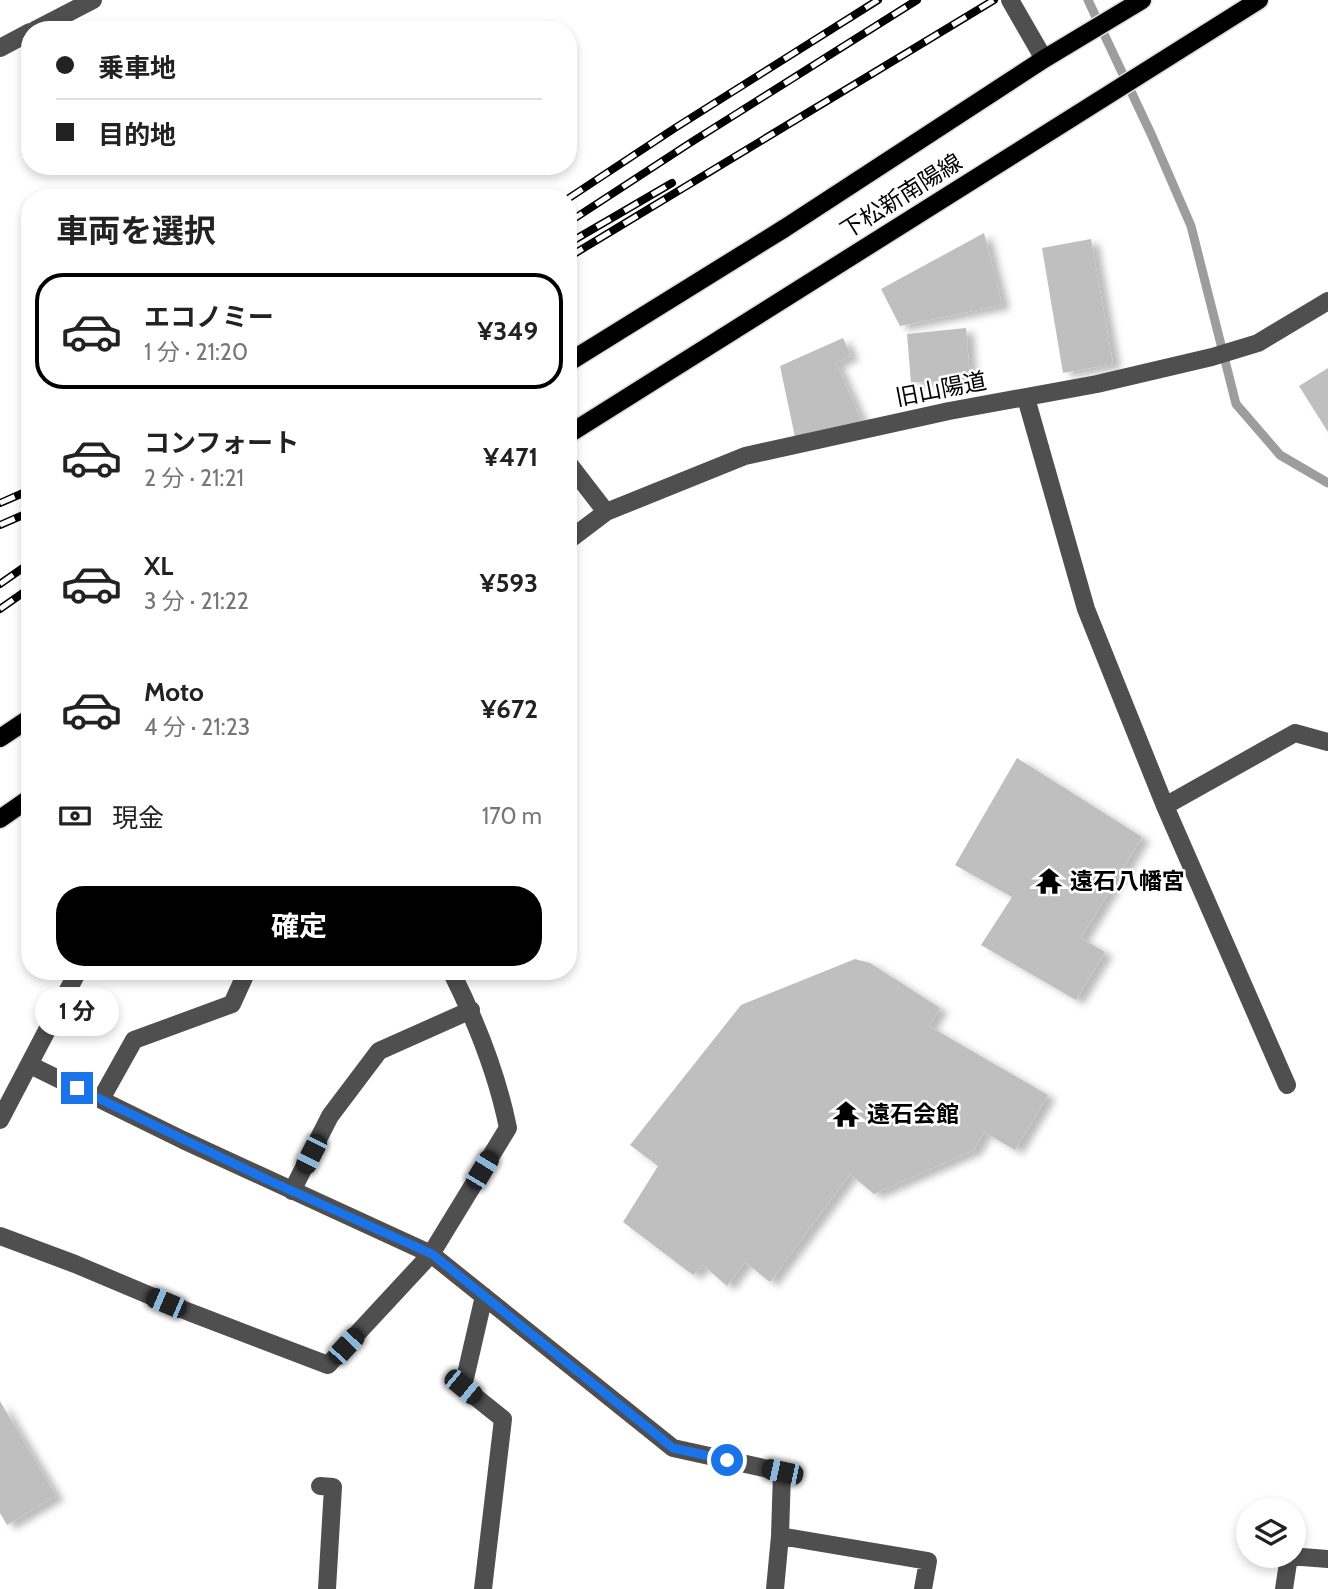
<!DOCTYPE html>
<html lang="ja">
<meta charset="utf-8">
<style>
body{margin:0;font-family:Cabin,"Noto Sans JP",sans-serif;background:#f2f2f2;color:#222;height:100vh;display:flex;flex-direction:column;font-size:26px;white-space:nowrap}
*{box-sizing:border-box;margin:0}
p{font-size:23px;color:#767676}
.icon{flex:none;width:38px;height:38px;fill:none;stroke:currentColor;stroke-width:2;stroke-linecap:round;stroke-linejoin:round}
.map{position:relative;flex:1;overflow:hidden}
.side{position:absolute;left:21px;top:189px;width:556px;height:791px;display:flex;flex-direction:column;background:#fff;border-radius:28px;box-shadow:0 4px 10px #0003}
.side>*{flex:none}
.banner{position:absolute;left:21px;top:21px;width:556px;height:154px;border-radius:28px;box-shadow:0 4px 10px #0003;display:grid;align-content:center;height:154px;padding:0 35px;background:#fff}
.tools{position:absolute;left:1236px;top:1498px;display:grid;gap:14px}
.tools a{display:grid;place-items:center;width:70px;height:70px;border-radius:50%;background:#fff;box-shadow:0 4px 10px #0003;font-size:35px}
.end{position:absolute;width:32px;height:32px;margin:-16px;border:9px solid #1a73e8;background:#fff;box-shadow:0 0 0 4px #fff}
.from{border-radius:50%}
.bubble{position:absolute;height:49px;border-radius:24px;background:#fff;box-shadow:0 4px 10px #0003;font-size:23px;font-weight:700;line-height:49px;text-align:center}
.car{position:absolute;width:21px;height:42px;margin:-21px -10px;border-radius:9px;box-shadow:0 0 5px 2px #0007;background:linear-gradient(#222 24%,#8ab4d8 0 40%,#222 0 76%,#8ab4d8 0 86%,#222 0)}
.banner b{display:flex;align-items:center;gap:24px;height:66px;font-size:26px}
.banner b+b{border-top:2px solid #e0e0e0}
.banner i{width:18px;height:18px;background:#222}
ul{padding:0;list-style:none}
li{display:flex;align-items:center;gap:21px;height:116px;margin:0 14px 10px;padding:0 21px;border:4px solid transparent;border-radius:28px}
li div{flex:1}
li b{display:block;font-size:26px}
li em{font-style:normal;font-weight:700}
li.selected{border-color:#000}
li>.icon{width:63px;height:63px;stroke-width:1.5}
h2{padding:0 35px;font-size:32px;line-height:84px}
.pay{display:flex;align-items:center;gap:18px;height:77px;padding:0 35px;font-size:26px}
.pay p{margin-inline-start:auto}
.button{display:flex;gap:14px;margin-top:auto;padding:14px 35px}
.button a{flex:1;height:80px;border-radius:28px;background:#000;color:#fff;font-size:28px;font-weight:700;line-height:80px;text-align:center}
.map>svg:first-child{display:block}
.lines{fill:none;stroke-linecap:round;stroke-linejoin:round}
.stream{stroke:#9d9d9d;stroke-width:9}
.building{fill:#bfbfbf;filter:url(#shadow)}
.major-casing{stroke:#dbdbdb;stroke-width:21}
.minor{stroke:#4f4f4f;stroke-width:18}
.major{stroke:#000;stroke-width:18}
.rail-casing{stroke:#000;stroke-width:8}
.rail{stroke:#fff;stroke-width:5;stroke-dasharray:16;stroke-linecap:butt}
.route{stroke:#1a73e8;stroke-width:9}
.labels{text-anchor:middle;stroke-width:5;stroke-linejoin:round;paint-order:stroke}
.street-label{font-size:23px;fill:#000;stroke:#fff}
.poi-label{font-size:23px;font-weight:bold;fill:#000;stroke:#fff;text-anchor:start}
</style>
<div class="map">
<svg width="1328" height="1589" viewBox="0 0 1328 1589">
<defs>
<filter id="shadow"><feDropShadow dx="8" dy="4.5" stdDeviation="3.5" flood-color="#0004"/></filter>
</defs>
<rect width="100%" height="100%" fill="#fff"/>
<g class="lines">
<!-- stream -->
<path class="stream" d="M1088 0 1152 136 1191 226 1236 404 1280 455 1328 483"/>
</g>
<!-- building -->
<path class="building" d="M984 233 1002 305 900 326 881 289Z
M1091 239 1113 364 1063 373 1042 248Z
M966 328 970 378 911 383 907 334Z
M843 338 851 356 836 363 862 422 795 437 780 366Z
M1328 368V432L1299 386Z
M1017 758 1142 837 1081 938 1105 952 1076 1000 981 945 1012 897 955 865Z
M855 959 870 963 940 1008 929 1026 1048 1095 1015 1150 984 1132 974 1150 874 1194 850 1174 770 1282 745 1262 727 1286 703 1265 693 1275 623 1222 658 1166 630 1145 741 1005Z
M0 1401 56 1496 7 1525 0 1513Z"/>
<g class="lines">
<defs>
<path id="major" d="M569 362 785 228 1044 59 1142 0
M569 434 1259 0
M0 738 30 718
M0 819 30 798"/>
</defs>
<!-- major casing -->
<use href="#major" class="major-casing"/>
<!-- minor -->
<path class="minor" d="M1010 0 1044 59
M35 30 93 0
M0 48 30 32
M1026 398 1086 609 1165 806 1287 1085
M569 464 606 512
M569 540 606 512 745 456 949 411 1097 384 1212 357 1258 343 1328 301
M1165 806 1295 733 1328 742
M30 1065 183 1140 431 1254 673 1448 782 1472 780 1536 775 1589
M101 1099 134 1040 232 1004 247 971
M0 1120 78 971
M292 1191 330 1116 379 1051 471 1010
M0 1236 75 1264 189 1312 328 1365 431 1254 508 1128C497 1073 476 1021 451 971
M320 1486 333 1487 327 1589
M780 1536 928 1561 923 1589
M1289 1556 1328 1559
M483 1589 503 1419 463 1387 484 1296
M1284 1589 1289 1556"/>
<!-- major -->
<use href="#major" class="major"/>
<defs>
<path id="rail" d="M569 198 675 128 878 0
M569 222 690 143 917 0
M569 243 672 183
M569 257 994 0
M0 503 30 490
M0 525 30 512
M0 584 30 563
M0 609 30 588"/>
</defs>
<!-- rail casing -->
<use href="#rail" class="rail-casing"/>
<!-- rail -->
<use href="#rail" class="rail"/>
</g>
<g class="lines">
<!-- route -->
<path class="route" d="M77 1088 270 1181 432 1254 673 1448 727 1460"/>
</g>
<!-- icons -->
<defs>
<symbol id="temple-bare" viewBox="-9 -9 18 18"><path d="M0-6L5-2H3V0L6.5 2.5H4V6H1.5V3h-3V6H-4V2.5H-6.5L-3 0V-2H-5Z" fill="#000" stroke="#fff" stroke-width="2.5" paint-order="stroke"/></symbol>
</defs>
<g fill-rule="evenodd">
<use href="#temple-bare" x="1030" y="862" width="38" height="38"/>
<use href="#temple-bare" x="827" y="1095" width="38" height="38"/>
</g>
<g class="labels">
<!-- street labels -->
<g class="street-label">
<text transform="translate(901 196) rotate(-32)" y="8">下松新南陽線</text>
<text transform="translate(941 389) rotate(-11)" y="8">旧山陽道</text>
</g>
<!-- poi labels -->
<g class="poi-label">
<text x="1070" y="889">遠石八幡宮</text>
<text x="867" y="1122">遠石会館</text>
</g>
</g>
</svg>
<div class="tools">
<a><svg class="icon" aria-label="layers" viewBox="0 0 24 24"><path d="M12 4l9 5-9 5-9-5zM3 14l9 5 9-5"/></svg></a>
</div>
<i class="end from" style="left:727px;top:1460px"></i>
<i class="end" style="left:77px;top:1088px"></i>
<div class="bubble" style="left:35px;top:987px;width:84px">1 分</div>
<i class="car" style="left:311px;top:1154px;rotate:207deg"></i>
<i class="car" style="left:482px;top:1170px;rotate:31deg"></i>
<i class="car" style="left:166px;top:1303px;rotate:293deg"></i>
<i class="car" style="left:346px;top:1346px;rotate:43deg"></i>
<i class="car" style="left:463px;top:1387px;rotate:129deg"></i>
<i class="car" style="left:782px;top:1472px;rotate:282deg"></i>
<div class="banner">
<b><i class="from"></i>乗車地</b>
<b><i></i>目的地</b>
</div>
<section class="side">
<h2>車両を選択</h2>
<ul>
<li class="selected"><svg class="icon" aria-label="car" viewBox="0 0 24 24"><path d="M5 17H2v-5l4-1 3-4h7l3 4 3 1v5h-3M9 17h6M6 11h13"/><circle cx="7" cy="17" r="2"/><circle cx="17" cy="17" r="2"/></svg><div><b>エコノミー</b><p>1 分 · 21:20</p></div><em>¥349</em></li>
<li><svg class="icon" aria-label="car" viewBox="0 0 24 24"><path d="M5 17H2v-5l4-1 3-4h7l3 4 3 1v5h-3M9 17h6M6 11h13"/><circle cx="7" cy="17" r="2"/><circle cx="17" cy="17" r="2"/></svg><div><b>コンフォート</b><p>2 分 · 21:21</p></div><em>¥471</em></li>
<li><svg class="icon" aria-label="car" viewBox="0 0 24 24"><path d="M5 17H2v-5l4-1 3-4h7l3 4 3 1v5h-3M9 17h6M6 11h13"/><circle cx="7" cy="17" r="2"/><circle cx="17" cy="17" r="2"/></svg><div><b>XL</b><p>3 分 · 21:22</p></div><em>¥593</em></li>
<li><svg class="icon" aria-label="car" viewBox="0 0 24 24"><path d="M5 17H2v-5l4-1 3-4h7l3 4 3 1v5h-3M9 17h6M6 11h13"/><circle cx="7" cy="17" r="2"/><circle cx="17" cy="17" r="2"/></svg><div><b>Moto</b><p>4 分 · 21:23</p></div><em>¥672</em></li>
</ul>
<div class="pay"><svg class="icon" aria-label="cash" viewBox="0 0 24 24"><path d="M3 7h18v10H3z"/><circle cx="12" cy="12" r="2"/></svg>現金<p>170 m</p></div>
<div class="button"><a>確定</a></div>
</section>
</div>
